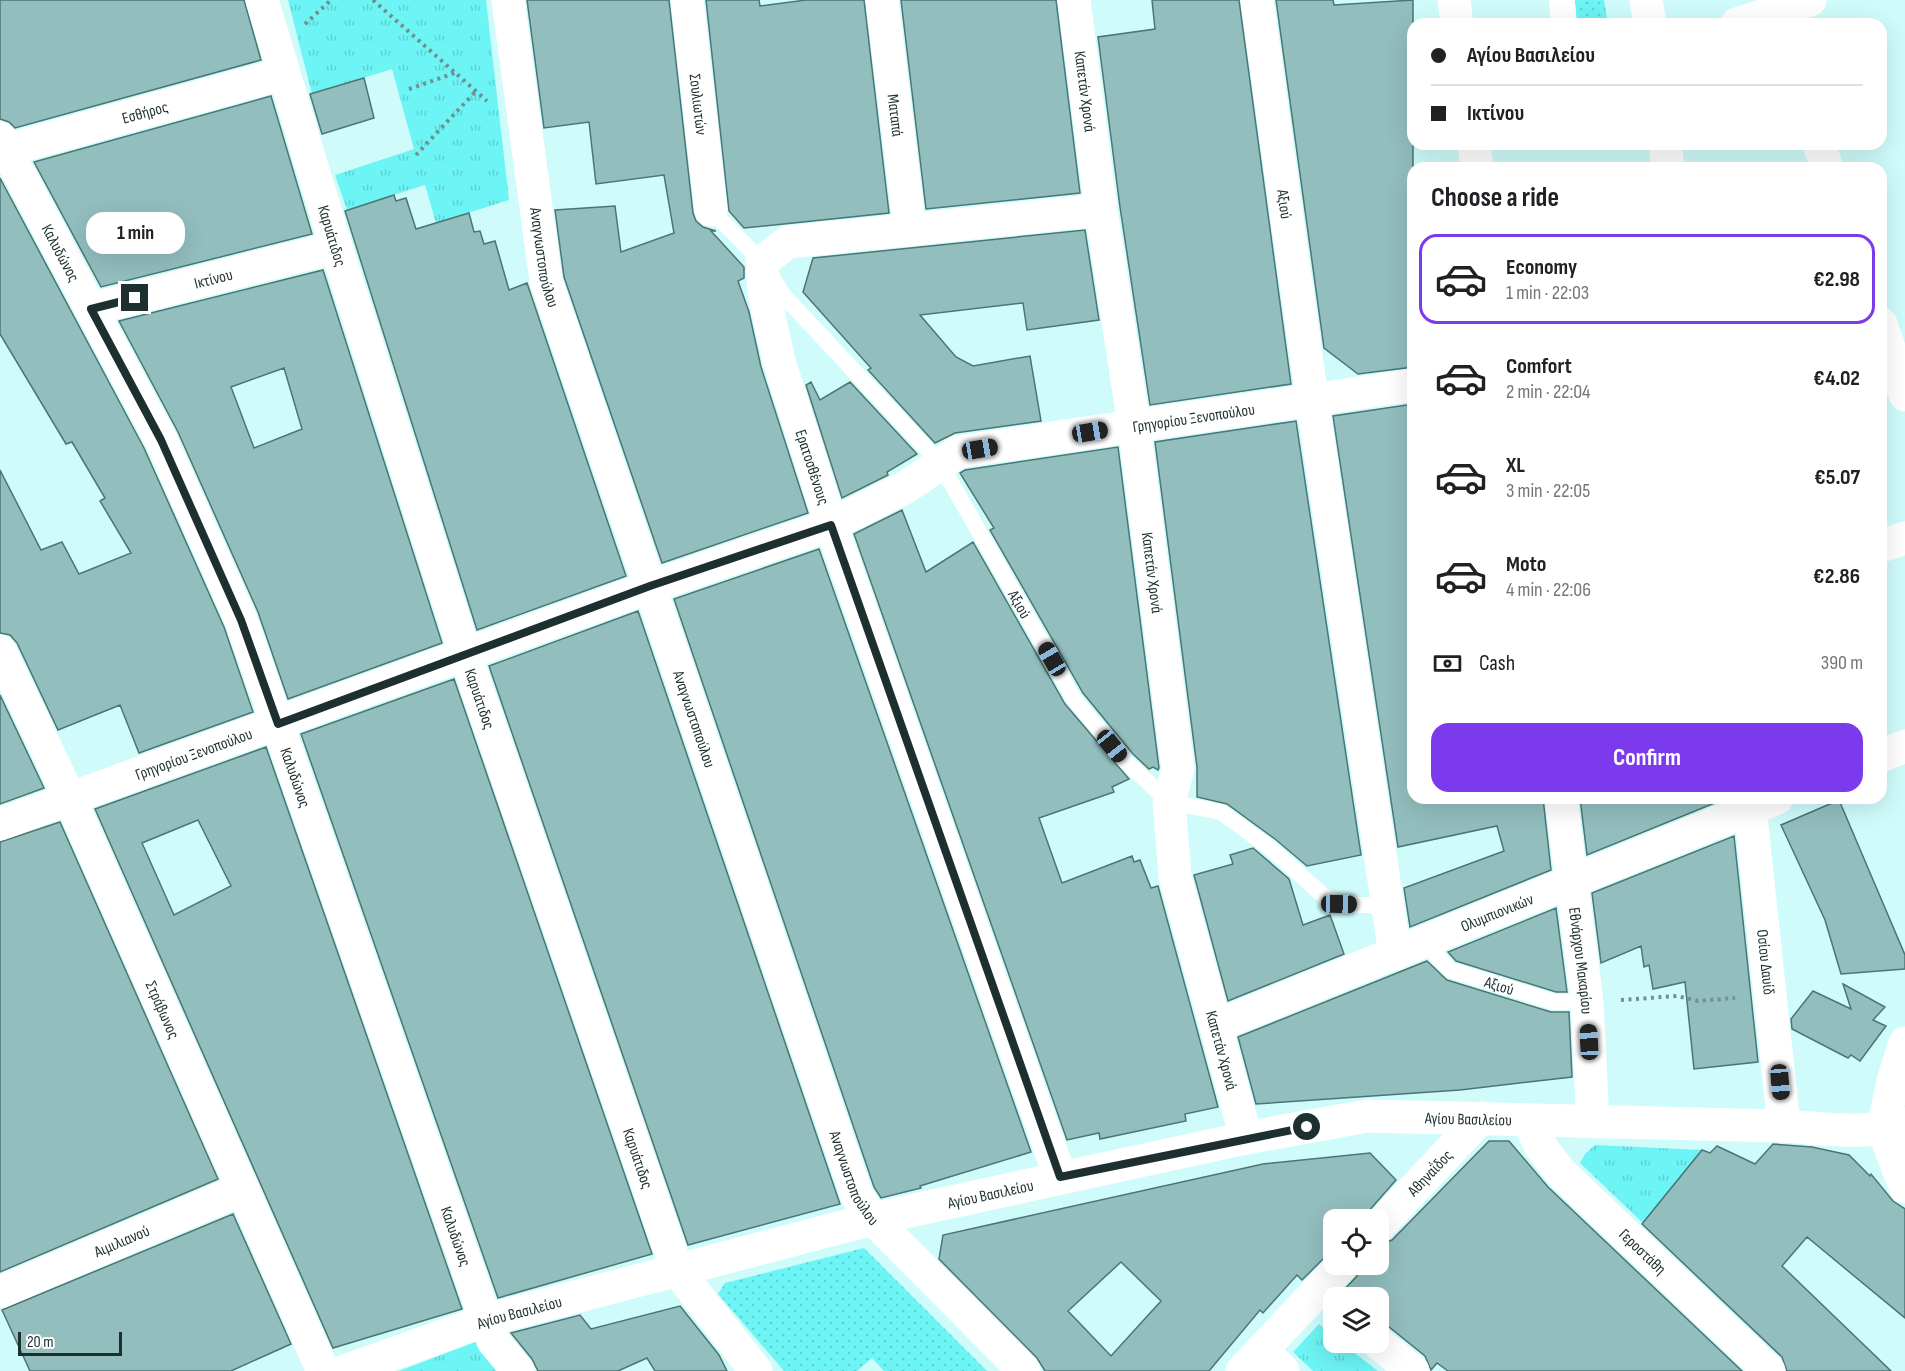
<!DOCTYPE html>
<meta charset="utf-8">
<style>
body{margin:0;font-family:"Sofia Sans Condensed",sans-serif;background:#f6f6f6;color:#202124;height:100vh;display:flex;flex-direction:column;font-size:22px;white-space:nowrap}
*{box-sizing:border-box;margin:0}
p{font-size:20px;color:#757577}
.icon{flex:none;width:33px;height:33px;fill:none;stroke:currentColor;stroke-width:2;stroke-linecap:round;stroke-linejoin:round}
.map{position:relative;flex:1;overflow:hidden}
.sheet{position:absolute;left:1407px;top:162px;width:480px;height:642px;display:flex;flex-direction:column;background:#fff;border-radius:18px;box-shadow:0 6px 24px #0002}
.sheet>*{flex:none}
.top-card{position:absolute;left:1407px;top:18px;width:480px;height:132px;border-radius:18px;box-shadow:0 6px 24px #0002;display:grid;align-content:center;height:132px;padding:0 24px;background:#fff}
.fabs{position:absolute;left:1323px;top:1209px;display:grid;gap:12px}
.fabs a{display:grid;place-items:center;width:66px;height:66px;border-radius:12px;background:#fff;box-shadow:0 6px 24px #0002;font-size:30px}
.scale{position:absolute;left:18px;bottom:15px;width:104px;box-sizing:border-box;padding-left:6px;border:3px solid #1e2f2f;border-top:0;font-size:16px;line-height:21px;white-space:nowrap;color:#1e2f2f;-webkit-text-stroke:4px #fff;paint-order:stroke}
.end{position:absolute;width:27px;height:27px;margin:-14px;border:8px solid #1e2f2f;background:#fff;box-shadow:0 0 0 3px #fff}
.from{border-radius:50%}
.bubble{position:absolute;height:42px;border-radius:18px;background:#fff;box-shadow:0 6px 24px #0002;font-size:20px;font-weight:700;line-height:42px;text-align:center}
.car{position:absolute;width:18px;height:36px;margin:-18px -9px;border-radius:8px;box-shadow:0 0 4px 2px #0007;background:linear-gradient(#222 24%,#8ab4d8 0 40%,#222 0 76%,#8ab4d8 0 86%,#222 0)}
.top-card b{display:flex;align-items:center;gap:21px;height:57px;font-size:22px}
.top-card b+b{border-top:2px solid #e0e0e0}
.top-card i{width:15px;height:15px;background:#202124}
ul{padding:0;list-style:none}
li{display:flex;align-items:center;gap:18px;height:90px;margin:0 12px 9px;padding:0 12px;border:3px solid transparent;border-radius:18px}
li div{flex:1}
li b{display:block;font-size:22px}
li em{font-style:normal;font-weight:700}
li.current{border-color:#7c3aed}
li>.icon{width:54px;height:54px;stroke-width:1.5}
h2{padding:0 24px;font-size:27px;line-height:72px}
.pay{display:flex;align-items:center;gap:15px;height:66px;padding:0 24px;font-size:22px}
.pay p{margin-inline-start:auto}
.button{display:flex;gap:12px;margin-top:auto;padding:12px 24px}
.button a{flex:1;height:69px;border-radius:18px;background:#7c3aed;color:#fff;font-size:24px;font-weight:700;line-height:69px;text-align:center}
.map>svg:first-child{display:block}
.grass{fill:url(#grass-dots)}
.park{fill:url(#park-tufts)}
.building{fill:#93bebe;stroke:#4c7575;stroke-width:1.5;fill-rule:evenodd}
.lines{fill:none;stroke-linecap:round;stroke-linejoin:round}
.path{stroke:#718f8e;stroke-width:4;stroke-dasharray:3 4.5;stroke-linecap:butt}
.service{stroke:#fff;stroke-width:16}
.pedestrian{stroke:#fff;stroke-width:26}
.minor{stroke:#fff;stroke-width:33}
.tertiary{stroke:#fff;stroke-width:33}
.route{stroke:#1e2f2f;stroke-width:8}
.labels{text-anchor:middle;stroke-width:5;stroke-linejoin:round;paint-order:stroke}
.street-label{font-size:16px;fill:#1e2f2f;stroke:#fff}
</style>
<div class="map">
<svg width="1905" height="1371" viewBox="0 0 1905 1371">
<defs>
<pattern id="grass-dots" width="8" height="8" patternUnits="userSpaceOnUse" patternTransform="scale(1.5)"><rect width="8" height="8" fill="#6df4f4"/><path d="M2 2h.1M6 6h.1" fill="none" stroke="#5ed2d2" stroke-width="1.8" stroke-linecap="round"/></pattern>
<pattern id="park-tufts" width="24" height="20" patternUnits="userSpaceOnUse" patternTransform="scale(1.5)"><rect width="24" height="20" fill="#6df4f4"/><path d="M3 7l-1-3M5 7V3M7 7l1-3M15 17l-1-3M17 17v-4M19 17l1-3" fill="none" stroke="#5ed2d2"/></pattern>
</defs>
<rect width="100%" height="100%" fill="#cffcfb"/>
<!-- grass -->
<path class="grass" d="M1572 0H1604L1608 24H1575Z
M864 1248 987 1371H884L872 1358 857 1371H784L718 1294 725 1283Z"/>
<!-- park -->
<path class="park" d="M288 0H486L509 200 436 223 425 185 347 210 335 175 414 149 392 69 312 94Z
M1595 1145 1702 1150 1643 1223 1580 1163 1585 1154Z
M1319 1324 1333 1336 1334 1342 1342 1343 1378 1371H1313L1293 1352Z
M483 1339 507 1371H399Z"/>
<!-- building -->
<path class="building" d="M0 0H244L261 60 15 128 9 122 0 119Z
M527 0H669L693 213 696 221 703 227 716 231H711L744 267V278L738 281 749 312 761 367 808 513 662 563 564 277 555 210 615 206 621 252 674 233 664 175 596 184 589 122 544 128Z
M706 0H759L760 6 806 0H864L889 213 744 228 729 211Z
M901 0H1056L1080 193 926 209Z
M1152 0H1239L1291 384 1150 405 1120 207 1098 37 1155 29Z
M1276 0H1333L1334 5 1413 0V367L1358 374 1324 348Z
M364 78 374 118 322 134 310 94Z
M271 96 312 234 101 287 34 162Z
M0 178 144 448 224 627 253 712 139 753 120 705 58 730 17 643 10 635 0 633V470L41 550 62 542 79 574 131 553 100 501 105 498 72 442 66 444 0 334Z
M394 195 396 201 406 198 416 229 469 213 474 232 480 231 484 244 495 241 509 290 527 283 626 576 477 630 345 211Z
M1085 230 1099 320 1027 330 1023 303 920 315 956 357 973 366 1030 356 1041 421 955 433 935 443 868 370 871 368 803 292 813 258Z
M323 270 442 643 288 699 258 612 178 432 119 321ZM284 368 302 429 254 448 231 387Z
M811 382 820 400 850 382 917 454 887 472 888 475 842 498 806 385Z
M1413 404V798H1543L1551 870 1410 927 1404 888 1504 851 1497 826 1398 847 1333 416Z
M1296 421 1361 855 1307 866 1275 839 1227 804 1197 797V767L1155 442Z
M1118 447 1159 768 1158 770 1153 767 1149 769 1133 754 1083 693 990 530 994 528 960 473 965 470Z
M902 510 926 572 973 542 1065 704 1129 779 1112 787 1114 792 1039 818 1062 883 1132 856 1134 862 1140 860 1151 888 1158 886 1218 1107 1185 1114 1186 1121 1100 1139 1099 1133 1067 1140 854 534Z
M819 549 1031 1152 920 1186 921 1188 881 1198 874 1187 674 599Z
M638 611 840 1204 688 1245 489 666Z
M454 679 652 1254 498 1298 301 734Z
M0 695 44 788 0 804Z
M266 747 462 1309 333 1348 95 809ZM198 820 231 886 174 915 142 843Z
M1580 798H1727L1587 855Z
M1839 800 1905 955V969L1841 974 1825 920 1781 825Z
M60 822 218 1179 0 1272V842Z
M1734 836 1758 1062 1694 1069 1685 982 1653 989 1649 965 1644 967 1641 946 1601 963 1592 893Z
M1253 848 1289 879 1303 925 1330 915 1344 954 1228 1001 1194 875 1233 864 1230 855Z
M1556 908 1567 992H1556L1456 961 1448 952Z
M1427 961 1447 980 1551 1012H1569L1572 1077 1460 1090 1256 1104 1238 1037Z
M1843 984 1885 1007 1873 1020 1886 1026 1860 1061 1851 1055 1848 1058 1792 1029 1791 1019 1813 991 1851 1009Z
M1489 1141H1509L1548 1187 1742 1371H1448L1437 1363 1431 1370 1425 1356 1389 1327 1378 1324V1298H1344L1340 1294 1357 1276 1361 1264H1378V1245L1392 1240Z
M1773 1144 1812 1147 1849 1155 1870 1176 1871 1174 1893 1201 1905 1209V1318L1807 1237 1782 1266 1891 1371H1787L1782 1357 1642 1224 1702 1150 1710 1153 1717 1146 1755 1164Z
M1370 1153 1396 1180 1361 1220H1334V1248L1302 1280 1297 1275 1263 1313 1260 1310 1209 1371H1045L1037 1358 939 1259 943 1235 1263 1164ZM1121 1262 1161 1301 1111 1356 1068 1311Z
M233 1214 291 1344 231 1371H30L2 1310Z
M680 1306 719 1355 727 1371H655L647 1358 618 1371H538L532 1359 511 1333 580 1315 591 1329Z"/>
<g class="lines">
<!-- path -->
<path class="path" d="M373 0 487 101
M305 24 331 0
M409 89 455 73
M416 155 476 91
M1621 1000 1677 996 1698 1001 1735 998"/>
<!-- service -->
<g class="service">
<path id="s1" d="M711 210 762 262 784 296 940 463 1074 699 1125 761 1169 802 1221 812 1269 847 1325 897 1339 904 1389 906"/>
<path id="s2" d="M1424 942 1450 970 1554 1002H1587"/>
</g>
<!-- pedestrian -->
<path class="pedestrian" d="M1562 0 1564 24"/>
<!-- minor -->
<g class="minor">
<path id="s3" d="M262 0 336 247 465 654 677 1270"/>
<path id="s4" d="M508 0 546 281 857 1196 873 1219 1024 1371"/>
<path id="s5" d="M687 0 711 210"/>
<path id="s6" d="M882 0 910 230"/>
<path id="s7" d="M1074 0 1101 210 1134 425 1178 769 1169 802 1175 876 1246 1138"/>
<path id="s8" d="M1257 0 1312 399 1395 954"/>
<path d="M1454 0 1457 24"/>
<path d="M1646 0 1650 24"/>
<path d="M1737 24 1810 0"/>
<path id="s9" d="M0 138 161 440 241 620 493 1341 518 1371"/>
<path d="M1474 144 1477 168"/>
<path d="M1665 144 1668 168"/>
<path d="M1819 144 1827 168"/>
<path id="s10" d="M6 150 282 74"/>
<path id="s11" d="M91 309 336 247"/>
<path d="M1881 324 1905 395"/>
<path d="M1881 546 1905 538"/>
<path id="s12" d="M0 651 70 799 323 1371"/>
<path d="M1881 756 1905 746"/>
<path id="s13" d="M1561 798 1587 1002 1593 1122"/>
<path id="s14" d="M1749 798 1784 1126"/>
<path id="s15" d="M0 824 650 587 831 525 906 487 958 452 1413 385"/>
<path id="s16" d="M1216 1026 1777 798"/>
<path d="M1905 1043 1893 1081 1883 1129 1905 1187"/>
<path id="s17" d="M1528 1120 1541 1147 1561 1173 1769 1371"/>
<path d="M1060 1177 831 525 779 361 764 293 762 262 788 242 1101 210"/>
<path id="s18" d="M1378 1227 1481 1118"/>
<path id="s19" d="M0 1292 243 1189"/>
<path d="M1377 1342 1413 1371"/>
<path d="M1262 1350 1283 1371"/>
<path d="M1242 1371 1343 1264"/>
</g>
<!-- tertiary -->
<g class="tertiary">
<path d="M677 1270 756 1371"/>
<path id="s20" d="M345 1371 487 1320 873 1219 1246 1138 1367 1116 1784 1126C1826 1129 1865 1135 1905 1123"/>
</g>
</g>
<g class="lines">
<!-- route -->
<path class="route" d="M135 298 91 309 161 440 241 620 278 724 650 586 831 525 1060 1177 1307 1127"/>
</g>
<g class="labels">
<!-- street labels -->
<g class="street-label">
<text dy="6" stroke="none"><textPath href="#s7" startOffset="92">Καπετάν Χρονά</textPath></text>
<text dy="6" stroke="none"><textPath href="#s5" startOffset="105">Σουλιωτών</textPath></text>
<text dy="6" stroke="none"><textPath href="#s10" startOffset="144">Εσθήρος</textPath></text>
<text dy="6" stroke="none"><textPath href="#s6" startOffset="116">Ματαπά</textPath></text>
<text dy="6" stroke="none"><textPath href="#s8" startOffset="206">Αξιού</textPath></text>
<text dy="6" stroke="none"><textPath href="#s3" startOffset="246">Καρυάτιδος</textPath></text>
<text dy="6" stroke="none"><textPath href="#s9" startOffset="130">Καλυδώνος</textPath></text>
<text dy="6" stroke="none"><textPath href="#s4" startOffset="260">Αναγνωστοπούλου</textPath></text>
<text dy="6" stroke="none"><textPath href="#s11" startOffset="126">Ικτίνου</textPath></text>
<text dy="6" stroke="none"><textPath href="#s15" startOffset="1268">Γρηγορίου Ξενοπούλου</textPath></text>
<text transform="translate(813 467) rotate(72)" y="6">Ερατοσθένους</text>
<text dy="6" stroke="none"><textPath href="#s7" startOffset="578">Καπετάν Χρονά</textPath></text>
<text dy="6" stroke="none"><textPath href="#s1" startOffset="504">Αξιού</textPath></text>
<text dy="6" stroke="none"><textPath href="#s3" startOffset="732">Καρυάτιδος</textPath></text>
<text dy="6" stroke="none"><textPath href="#s4" startOffset="746">Αναγνωστοπούλου</textPath></text>
<text dy="6" stroke="none"><textPath href="#s15" startOffset="206">Γρηγορίου Ξενοπούλου</textPath></text>
<text dy="6" stroke="none"><textPath href="#s9" startOffset="706">Καλυδώνος</textPath></text>
<text dy="6" stroke="none"><textPath href="#s16" startOffset="303">Ολυμπιονικών</textPath></text>
<text dy="6" stroke="none"><textPath href="#s13" startOffset="164">Εθνάρχου Μακαρίου</textPath></text>
<text dy="6" stroke="none"><textPath href="#s14" startOffset="165">Οσίου Δαυίδ</textPath></text>
<text dy="6" stroke="none"><textPath href="#s2" startOffset="90">Αξιού</textPath></text>
<text dy="6" stroke="none"><textPath href="#s12" startOffset="394">Στράβωνος</textPath></text>
<text dy="6" stroke="none"><textPath href="#s7" startOffset="1065">Καπετάν Χρονά</textPath></text>
<text dy="6" stroke="none"><textPath href="#s20" startOffset="1156">Αγίου Βασιλείου</textPath></text>
<text dy="6" stroke="none"><textPath href="#s3" startOffset="1218">Καρυάτιδος</textPath></text>
<text dy="6" stroke="none"><textPath href="#s18" startOffset="75">Αθηναΐδος</textPath></text>
<text dy="6" stroke="none"><textPath href="#s4" startOffset="1232">Αναγνωστοπούλου</textPath></text>
<text dy="6" stroke="none"><textPath href="#s20" startOffset="670">Αγίου Βασιλείου</textPath></text>
<text dy="6" stroke="none"><textPath href="#s9" startOffset="1192">Καλυδώνος</textPath></text>
<text dy="6" stroke="none"><textPath href="#s19" startOffset="132">Αιμιλιανού</textPath></text>
<text dy="6" stroke="none"><textPath href="#s17" startOffset="176">Γεροστάθη</textPath></text>
<text dy="6" stroke="none"><textPath href="#s20" startOffset="184">Αγίου Βασιλείου</textPath></text>
</g>
</g>
</svg>
<div class="fabs">
<a><svg class="icon" aria-label="locate" viewBox="0 0 24 24"><circle cx="12" cy="12" r="6"/><path d="M12 2v4M12 18v4M2 12h4M18 12h4"/></svg></a>
<a><svg class="icon" aria-label="layers" viewBox="0 0 24 24"><path d="M12 4l9 5-9 5-9-5zM3 14l9 5 9-5"/></svg></a>
</div>
<div class="scale">20 m</div>
<i class="end from" style="left:1307px;top:1127px"></i>
<i class="end" style="left:135px;top:298px"></i>
<div class="bubble" style="left:86px;top:212px;width:99px">1 min</div>
<i class="car" style="left:1090px;top:432px;rotate:81deg"></i>
<i class="car" style="left:980px;top:449px;rotate:81deg"></i>
<i class="car" style="left:1052px;top:659px;rotate:330deg"></i>
<i class="car" style="left:1112px;top:746px;rotate:141deg"></i>
<i class="car" style="left:1339px;top:904px;rotate:91deg"></i>
<i class="car" style="left:1589px;top:1042px;rotate:357deg"></i>
<i class="car" style="left:1780px;top:1082px;rotate:175deg"></i>
<div class="top-card">
<b><i class="from"></i>Αγίου Βασιλείου</b>
<b><i></i>Ικτίνου</b>
</div>
<section class="sheet">
<h2>Choose a ride</h2>
<ul>
<li class="current"><svg class="icon" aria-label="car" viewBox="0 0 24 24"><path d="M5 17H2v-5l4-1 3-4h7l3 4 3 1v5h-3M9 17h6M6 11h13"/><circle cx="7" cy="17" r="2"/><circle cx="17" cy="17" r="2"/></svg><div><b>Economy</b><p>1 min · 22:03</p></div><em>€2.98</em></li>
<li><svg class="icon" aria-label="car" viewBox="0 0 24 24"><path d="M5 17H2v-5l4-1 3-4h7l3 4 3 1v5h-3M9 17h6M6 11h13"/><circle cx="7" cy="17" r="2"/><circle cx="17" cy="17" r="2"/></svg><div><b>Comfort</b><p>2 min · 22:04</p></div><em>€4.02</em></li>
<li><svg class="icon" aria-label="car" viewBox="0 0 24 24"><path d="M5 17H2v-5l4-1 3-4h7l3 4 3 1v5h-3M9 17h6M6 11h13"/><circle cx="7" cy="17" r="2"/><circle cx="17" cy="17" r="2"/></svg><div><b>XL</b><p>3 min · 22:05</p></div><em>€5.07</em></li>
<li><svg class="icon" aria-label="car" viewBox="0 0 24 24"><path d="M5 17H2v-5l4-1 3-4h7l3 4 3 1v5h-3M9 17h6M6 11h13"/><circle cx="7" cy="17" r="2"/><circle cx="17" cy="17" r="2"/></svg><div><b>Moto</b><p>4 min · 22:06</p></div><em>€2.86</em></li>
</ul>
<div class="pay"><svg class="icon" aria-label="cash" viewBox="0 0 24 24"><path d="M3 7h18v10H3z"/><circle cx="12" cy="12" r="2"/></svg>Cash<p>390 m</p></div>
<div class="button"><a>Confirm</a></div>
</section>
</div>
